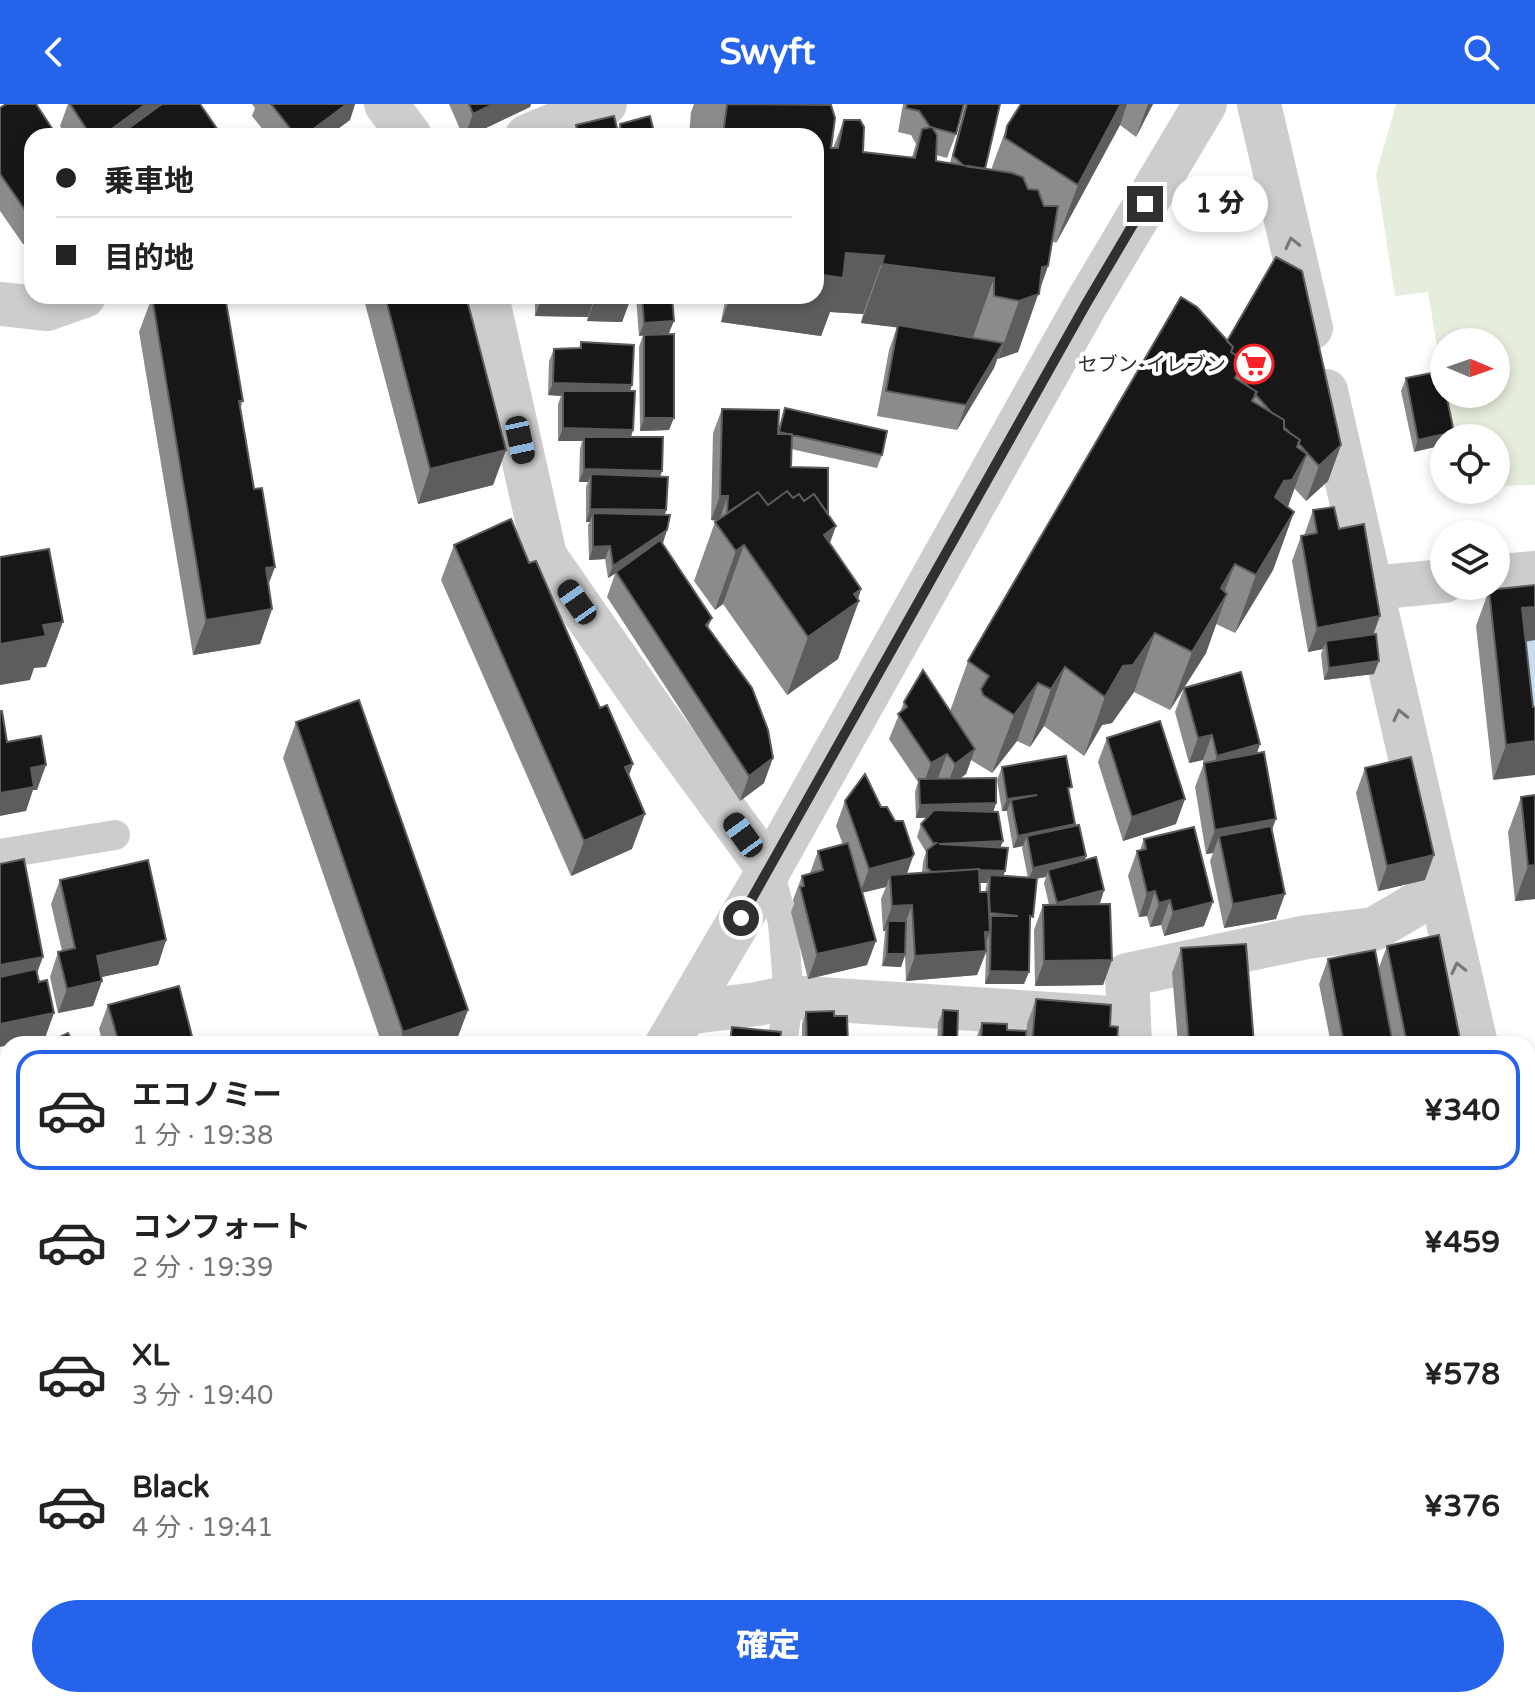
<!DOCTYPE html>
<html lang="ja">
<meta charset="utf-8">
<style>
body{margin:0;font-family:"Varela Round","Noto Sans JP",sans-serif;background:#f2f2f2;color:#222;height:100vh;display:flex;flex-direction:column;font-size:30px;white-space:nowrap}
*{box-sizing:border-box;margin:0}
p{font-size:26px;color:#767676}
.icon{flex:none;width:44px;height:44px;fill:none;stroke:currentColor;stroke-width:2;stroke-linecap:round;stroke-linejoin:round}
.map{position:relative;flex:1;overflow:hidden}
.drawer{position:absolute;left:0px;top:932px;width:1536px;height:672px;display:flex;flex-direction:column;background:#fff;border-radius:24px 24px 0 0;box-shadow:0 4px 12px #0003}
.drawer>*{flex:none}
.guide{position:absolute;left:24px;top:24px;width:800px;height:176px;border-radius:24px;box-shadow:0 4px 12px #0003;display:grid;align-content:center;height:176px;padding:0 32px;background:#fff}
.needle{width:52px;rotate:92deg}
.controls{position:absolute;left:1430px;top:224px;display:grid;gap:16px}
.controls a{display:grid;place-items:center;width:80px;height:80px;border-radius:50%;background:#fff;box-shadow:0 4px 12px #0003;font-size:40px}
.end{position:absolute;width:36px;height:36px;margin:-18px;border:10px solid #303030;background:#fff;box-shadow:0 0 0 4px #fff}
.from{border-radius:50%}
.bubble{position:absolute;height:56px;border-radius:28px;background:#fff;box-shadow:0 4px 12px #0003;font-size:26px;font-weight:800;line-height:56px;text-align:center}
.car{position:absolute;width:24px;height:48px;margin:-24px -12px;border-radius:10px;box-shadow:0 0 6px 2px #0007;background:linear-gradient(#222 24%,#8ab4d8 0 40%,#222 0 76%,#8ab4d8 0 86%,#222 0)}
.guide b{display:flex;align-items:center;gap:28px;height:76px;font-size:30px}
.guide b+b{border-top:2px solid #e0e0e0}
.guide i{width:20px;height:20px;background:#222}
ul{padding:14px 0 0;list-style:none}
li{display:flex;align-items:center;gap:24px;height:120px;margin:0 16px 12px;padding:0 16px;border:4px solid transparent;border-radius:24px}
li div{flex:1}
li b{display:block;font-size:30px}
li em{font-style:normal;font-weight:800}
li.current{border-color:#2563eb}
li>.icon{width:72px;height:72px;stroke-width:1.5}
.cta{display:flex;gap:16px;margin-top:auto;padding:16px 32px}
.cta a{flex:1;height:92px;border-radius:48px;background:#2563eb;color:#fff;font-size:32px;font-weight:800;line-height:92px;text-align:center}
header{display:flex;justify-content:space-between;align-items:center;height:104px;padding:0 32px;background:#2563eb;color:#fff;font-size:36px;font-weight:800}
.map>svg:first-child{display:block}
.green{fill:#e5eedc}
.water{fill:#c7ddef}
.pier{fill:#fff}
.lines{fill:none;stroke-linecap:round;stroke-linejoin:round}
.service{stroke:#cdcdcd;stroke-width:30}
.minor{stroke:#cdcdcd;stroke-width:44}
.tertiary{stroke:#cdcdcd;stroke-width:44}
.primary{stroke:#a8a8a8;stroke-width:44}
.wall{fill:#8b8b8b;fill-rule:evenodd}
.shaded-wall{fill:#5d5d5d}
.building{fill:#171717;stroke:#5d5d5d;stroke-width:2}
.oneway{stroke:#777}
.route{stroke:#303030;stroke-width:10}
.labels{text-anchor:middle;stroke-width:8;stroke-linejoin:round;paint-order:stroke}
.poi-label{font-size:20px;fill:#303030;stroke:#fff;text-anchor:end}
</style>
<header><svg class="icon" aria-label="back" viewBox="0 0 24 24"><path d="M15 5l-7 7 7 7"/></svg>Swyft<svg class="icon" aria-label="search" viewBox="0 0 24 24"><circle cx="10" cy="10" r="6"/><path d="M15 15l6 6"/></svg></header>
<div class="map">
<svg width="1535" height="1604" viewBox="0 0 1535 1604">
<rect width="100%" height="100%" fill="#fff"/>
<!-- green -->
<path class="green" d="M1396 0H1535V381L1496 382V334H1452L1445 290H1496V238H1444V285L1428 188 1395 192 1376 70Z"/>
<!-- water -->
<path class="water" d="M1535 536V637L1509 539Z
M1528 1358H1535V1415H1528Z"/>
<!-- pier -->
<path class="pier" d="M8 1504V1589L0 1594V1509Z"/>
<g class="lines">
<!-- service -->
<path class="service" d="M0 750 115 731
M769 766 783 819 789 893 782 940
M1528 1341H1535"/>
<!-- minor -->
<path class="minor" d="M386 0 410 32
M1259 0 1311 224
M527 32 605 0
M487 192 545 452 656 612 769 766
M0 200 47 205 84 192
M1326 287 1476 940
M685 909 757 900 789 893 1127 915
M1130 940 1127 871 1307 833 1374 825 1439 787
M0 1100 8 1096
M1528 1160 1535 1190
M1528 1556 1535 1555
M1232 1604 1256 1596"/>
<!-- tertiary -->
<path class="tertiary" d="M1496 472 1535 469
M1372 484 1444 477
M667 940 769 766 1086 200 1205 0
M271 1604 276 1596"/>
<!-- primary -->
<path class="primary" d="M0 1484 8 1490
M0 1563 8 1570
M41 1596 50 1604
M141 1596 150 1604"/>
</g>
<!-- wall -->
<path class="wall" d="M68 0H200L222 32H66L60 22Z
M252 0H355L350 16 328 32H268L252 12 255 4Z
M449 0H531L530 3 469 32H463Z
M694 0H828L831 44H833L844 16 863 48 912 53 916 40 911 31 898 28 903 0H964L956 30 947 54 936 51V57L950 59 965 0H1000L985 65 991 66 1007 22 1021 0H1153L1136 33 1120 21 1056 139 1052 137 1048 162 1018 248 997 255 994 264 957 326 877 312 889 246 897 223 861 219 863 210 830 208 821 232 721 218 726 192H816V32H689L691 8Z
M0 4 32 32V134L23 140 0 107Z
M620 20 655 32H572L576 21 618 25Z
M363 192H466L506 346 493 381 418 400Z
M535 192H631L622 218 587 217 588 213 535 212Z
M636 192H672L669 229V326L640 327 639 243 643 231 639 232Z
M152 193 243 297 240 305 272 505 260 540 193 551 139 228Z
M1227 237 1341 341 1328 377 1306 397 1294 384 1288 403 1294 408 1273 466 1235 529 1216 520 1206 549 1170 606 1134 588 1112 619 1102 621 1084 652 1044 622 1030 643 1017 637 992 669 971 656 966 670 960 674 996 699 993 708 1003 737 1000 744 1003 772 1028 774 1022 744 1023 742 1013 744 1007 709V707H1002L997 676 1002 663 1069 692 1074 722 1085 756 1104 786 1100 799 1094 800 1112 856 1103 881 1035 882 1034 826 1043 801H1049L1044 779 1046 773 1036 774 1030 823 1024 880H985L986 849 977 871 906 877 905 852 901 863 882 862 885 827H883L881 795 886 783 862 789 867 861 808 875 791 808 794 800 793 796 802 772 810 769 818 747 843 741 836 722 845 697 906 770 922 769 923 758 926 748 917 733 921 720 927 713 916 714 915 688 918 678 889 635 904 598 950 607 968 557ZM980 779H987L985 788H980Z
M581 238 630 287 633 326 631 333 662 367 660 373 666 406 665 411 662 439 712 514 708 524 764 679 740 697 607 493 615 470 608 474 605 455 589 456 588 421 590 418H586V383L588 378H579L580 345 582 337H558V300L561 292 548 291 549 257 554 245 579 244Z
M1406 274 1444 278 1414 348 1401 287Z
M785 304 882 351 877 364 791 345V363L828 410 830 440 858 495 838 555 787 591 723 500 715 506 694 477 715 418 717 417 711 416 713 329 722 305 778 328Z
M1313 406 1339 425 1373 531 1374 570 1324 576 1321 550 1323 545 1308 548 1292 457 1301 432H1304Z
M454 441 529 459 600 604 633 660 629 671 632 745 571 772 441 476Z
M1535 481V536L1526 538 1533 603 1493 676 1476 522 1489 486Z
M1184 584 1260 640 1257 649 1272 726 1276 815 1224 824 1210 757 1213 749 1206 750 1195 683 1204 659 1203 656 1189 659 1175 608Z
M296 618 468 906 455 940H382L283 654Z
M1107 634 1176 720 1123 737 1098 658Z
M1365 664 1425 776 1378 787 1356 689Z
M1521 693 1535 795 1515 797 1508 728Z
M1144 735 1204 822 1164 832 1161 821 1150 823 1147 812 1139 813 1128 772 1137 747 1140 746Z
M60 776 166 836 158 861 101 873 102 877 93 902 58 909 50 873 58 848 62 847 51 800Z
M1387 842 1461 940H1331L1319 880 1328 855 1378 866Z
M1181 844 1254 940H1178L1172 869Z
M1036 895 1110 922 1117 940H974L982 919 1007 926 1026 934 1027 920Z
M108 901 194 940H103L99 925Z
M943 906 957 940H937L938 919Z
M806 908 834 912 848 940H802V920Z
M7 950H8V974L3 963Z
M0 963 8 980V1054L4 1046 0 1057Z
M8 1125V1338L0 1342V1127Z
M439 1596H543L540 1604H436Z
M937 1596H1040L1035 1598 1037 1604H940Z
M1055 1596H1108L1105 1604H1058Z
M1445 1596H1528L1535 1604H1442Z"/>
<!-- shaded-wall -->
<path class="shaded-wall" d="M146 0H164L129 24 126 32H102Z
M347 0H355L350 16 328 32H304Z
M494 0H531L530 3 469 32H465L473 10Z
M1121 0H1127L1120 21 1056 139 1078 81Z
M1148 0H1153L1136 33Z
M32 116V134L23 140Z
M846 149 884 152 863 210 830 208 821 232 721 218 731 192H816V170Z
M882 160 994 174 973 233 861 219Z
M1048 162 1018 248 998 255 1019 197 1042 163Z
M542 192H595L588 213 535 212Z
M596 193 631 194 622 218 587 217Z
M674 217 669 229 639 232 644 219Z
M1003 239 994 264 957 326 966 301Z
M553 279 632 281 628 294 563 287 561 292 548 291Z
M644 314H674L669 326 640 327Z
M563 324 633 326 629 339 584 333 582 337H558Z
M1454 328 1452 334H1444V341L1414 348 1418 336Z
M1341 341 1328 377 1306 397 1319 362Z
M506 346 493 381 418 400 430 365Z
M1307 350 1286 408 1275 393 1284 377Z
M584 365 662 367 657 380 591 370 588 378H579Z
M720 392H728L719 417 711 416Z
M590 405 666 406 662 419 593 409 590 418H586Z
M1294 408 1273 466 1235 529 1256 471Z
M836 422 815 481 824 431Z
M667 426 663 439 608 474 613 462Z
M744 441 723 500 715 506 736 447Z
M610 442 605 455 589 456 593 443Z
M1235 460 1219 502 1227 490 1206 549 1170 606 1192 548 1221 484Z
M275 463 262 498 266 464Z
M861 485 857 499 859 497 838 555 787 591 808 533 854 490Z
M1535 503V536L1509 539 1522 504Z
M272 505 260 540 193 551 206 516Z
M1380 512 1371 537H1326L1323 545 1308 548 1317 524Z
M63 518 46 563 34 564 30 576 0 581V540L43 521Z
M1155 529 1134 588 1112 619 1102 621 1084 652 1105 593 1123 562Z
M1379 557 1374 570 1324 576 1329 564Z
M1065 563 1044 622 1030 643 1051 585Z
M1038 579 1017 637 992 669 1014 611Z
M1212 631 1203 656 1189 659 1198 634Z
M1535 637V671L1493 676 1506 641Z
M1260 640 1251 665 1208 677 1217 652Z
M975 645 966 670 946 685 955 660Z
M947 650 938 674 922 684 931 659Z
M773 654 764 679 740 697 749 672Z
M633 660 620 695 625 663Z
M46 661 37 686H33L26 707 0 712V689L31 664Z
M1037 691 1011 696 1007 707H1002L1007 695Z
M1185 695 1176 720 1123 737 1132 713Z
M996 699 992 712 916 714 920 701Z
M645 710 632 745 571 772 584 737Z
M1276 715 1267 739 1219 732 1213 749 1206 750 1215 726Z
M1075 720 1071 733 1027 732 1023 742 1013 744 1018 732Z
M1003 737 998 749 939 740Z
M914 750 905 775 890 771 886 783 860 789 869 765Z
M1434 751 1425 776 1378 787 1387 762Z
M1086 752 1082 765 1048 766 1046 773 1029 776 1033 764Z
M1535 761V795L1515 797 1528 762Z
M973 766 1005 767 1001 779 990 771 987 779H968Z
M1104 786 1100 799 1052 812 1057 799Z
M1155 787 1147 812 1139 813 1147 789Z
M1285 790 1276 815 1224 824 1233 800Z
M1170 796 1161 821 1150 823 1159 799Z
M1213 798 1204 822 1164 832 1173 808Z
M912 801 903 825 888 817 885 827H883L892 802Z
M985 828H990L983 847H986L977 871 906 877 915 852Z
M166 836 158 861 88 876 97 852Z
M876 837 867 861 808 875 817 850Z
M887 850H905L901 863 882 862Z
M43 853 34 877 0 884V861Z
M1112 856 1103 881 1035 882 1044 857Z
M990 867 1029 868 1024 880H985Z
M102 877 93 902 58 909 67 885Z
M468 906 455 940H399L403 928Z
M54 909 45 934 14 940H8V941L0 943V920Z
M8 1034 0 1057V1038Z
M1535 1283V1306L1528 1307V1285Z
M8 1310V1338L0 1342V1315Z
M1528 1515H1535V1540H1528Z
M515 1596H543L540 1604H493Z
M1094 1596H1108L1105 1604H1075Z"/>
<!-- building -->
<path class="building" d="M6 0H36L57 32H32V116L0 70V4Z
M70 0H146L102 32H91Z
M162 0H200L222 32H135L129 24Z
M271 0H347L304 32H296Z
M469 0H494L473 10Z
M727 0 831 1 835 14 831 44H838L844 16H860L864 23 863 48 915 54 922 25 932 23 937 31 936 57 1012 69 1023 73 1028 85 1038 86 1044 102H1058L1048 162 1042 163 1039 190 1019 197 994 192V174L882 160 884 152 846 149 843 174 816 170V32H726L724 23Z
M907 0H964L956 30 930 23 919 7 906 4Z
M967 0H1000L985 65 964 62 953 52Z
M1021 0H1121L1078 81 1005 34 1007 22Z
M614 12 619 32H579L576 21Z
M650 12 655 32H622L620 20Z
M1276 153 1302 167 1341 341 1319 362 1298 339 1300 336 1290 329 1284 323V316L1271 308 1255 290 1257 288 1249 283 1239 272 1245 257 1231 248 1233 243 1227 237Z
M156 192H225L243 297H239L254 385 262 384 275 463 266 464 272 505 206 516 152 193Z
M385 192H466L506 346 430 365Z
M596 192H631V194Z
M642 192H672L674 217 644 219Z
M1181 193 1197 203 1233 243 1231 248 1245 257 1235 274 1257 288 1252 297 1284 316V325L1300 336 1297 343 1307 350 1292 376 1284 377 1275 393 1294 408 1256 471 1235 460 1221 484 1227 490 1192 548 1155 529 1133 561 1123 562 1105 593 1065 563 1051 585 1038 579 1014 611 983 591 981 585 989 572 968 557Z
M898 221 1003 239 966 301 886 287Z
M674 230V314H644V231Z
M581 238 634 241 632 281 553 279 554 245 581 244Z
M1442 267 1444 278V290H1446L1454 328 1418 336 1406 274Z
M563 287H635L633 326 563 324Z
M785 304 887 327 882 351 779 328Z
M722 305 779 306 778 330H792L791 363 828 364V410L814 390 804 397 799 390 793 394 787 387 768 401 758 388 727 409 728 392H720Z
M584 333H663L662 367 584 365Z
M591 370 668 373 666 406 590 405Z
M787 387 793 394 799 390 804 397 814 390 836 422 824 431 861 485 854 490 859 497 808 533 744 441 736 447 715 418 758 388 768 401Z
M1334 403 1339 425 1364 420 1380 512 1317 524 1301 432 1317 429 1313 406Z
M593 409 670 411 667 426 613 462 610 442 593 443Z
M511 415 529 459 536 457 600 604 607 601 633 660 625 663 645 710 584 737 454 441Z
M660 436 712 514 706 521 752 584 768 626 773 654 749 672 616 468Z
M49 445 63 518 43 521 46 532 0 540V453Z
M1535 481V503L1522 504 1533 603H1535V637L1506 641 1489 486Z
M1376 530 1379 557 1329 564 1326 537Z
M923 566 975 645 955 660 947 650 931 659 898 610 907 603 904 598Z
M1241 568 1260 640 1217 652 1212 631 1198 634 1184 584Z
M359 596 468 906 403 928 296 618Z
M0 607H2L7 638 41 632 46 661 31 664 34 683 0 689Z
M1160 617 1185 695 1132 713 1107 634Z
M1264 648 1276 715 1215 726 1204 659Z
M1066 652 1072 683 1068 684 1075 720 1018 732 1011 696 1037 691 1007 695 1002 663Z
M1411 653 1434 751 1387 762 1365 664Z
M865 670 881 703H887L895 717H903L914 750 911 754 869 765 845 697Z
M996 674V699L920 701 919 675Z
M1535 691V761L1528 762 1521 693Z
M934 706 998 708 1003 737 939 740 1008 744 1005 767 979 766V765L932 768 927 764V746L936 739H933L921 720Z
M1079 721 1086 752 1033 764 1027 732Z
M1271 722 1285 790 1233 800 1219 732Z
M1194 723 1213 798 1173 808 1170 796 1159 799 1155 787 1147 789 1137 747 1146 745 1144 735Z
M848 739 876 837 817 850 800 783 804 782 802 772 823 766 818 747Z
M1096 753 1104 786 1057 799 1048 766Z
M24 755 43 853 0 861V760Z
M148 756 166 836 97 852 102 877 67 885 58 848 75 844 60 776Z
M979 765 980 788H988L990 828H985L986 847 915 852 912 801 892 802 890 771Z
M990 771 1037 774 1033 813 1030 812 1029 868 990 867 991 812H1018L990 809 989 792Z
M1110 800 1112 856 1044 857 1043 801Z
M888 817H906L905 850H887Z
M1439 831 1461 940H1407L1387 842Z
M1246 840 1254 940H1189L1181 844Z
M1375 846 1393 940H1344L1328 855Z
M36 865 39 878 47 876 54 909 0 920V873Z
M179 882 194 940H119L108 901Z
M1036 895 1111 901 1110 922 1118 923 1117 940H1032Z
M943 906 958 907 957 940H942Z
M834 907V912H847L848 940H807L806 908Z
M982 919 1007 920V926L1026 927V940H981Z
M732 923 781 928 780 940H719L730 938Z
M68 929 74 940H45Z
M0 963 8 980V1032L0 1016Z
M0 1017 8 1034 0 1038Z
M8 1125V1195L0 1171V1127Z
M1528 1196 1535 1222V1283L1528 1285Z
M0 1255 8 1270V1310L0 1315Z
M1528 1431H1535V1515H1528Z
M1535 1563V1604H1453L1451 1596H1528V1565Z
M341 1596H409L417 1604H333Z
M443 1596H515L493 1604H446Z
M956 1596H997L1001 1604H960Z
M1001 1596H1034L1037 1604H1004Z
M1073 1596H1094L1075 1603Z
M1270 1596H1317L1320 1604H1265L1264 1598Z
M1334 1596H1401L1403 1604H1336Z"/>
<!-- one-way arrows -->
<defs><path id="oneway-chevron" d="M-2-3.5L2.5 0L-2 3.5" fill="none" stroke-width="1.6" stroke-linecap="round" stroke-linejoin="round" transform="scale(2)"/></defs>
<g class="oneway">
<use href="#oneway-chevron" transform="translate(1292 139) rotate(-103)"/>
<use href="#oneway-chevron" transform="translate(1400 611) rotate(-103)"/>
<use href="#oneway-chevron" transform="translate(1458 864) rotate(-103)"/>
</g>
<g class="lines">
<!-- route -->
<path class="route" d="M741 814 1086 200 1145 100"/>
</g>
<!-- icons -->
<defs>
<symbol id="supermarket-ring" viewBox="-11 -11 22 22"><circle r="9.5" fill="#fff" stroke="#f52327" stroke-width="1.5"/><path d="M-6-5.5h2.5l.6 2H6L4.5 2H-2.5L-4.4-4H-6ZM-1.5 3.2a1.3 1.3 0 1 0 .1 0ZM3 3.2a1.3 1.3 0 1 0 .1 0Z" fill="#f52327"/></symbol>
</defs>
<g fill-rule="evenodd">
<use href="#supermarket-ring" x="1232" y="238" width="44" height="44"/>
</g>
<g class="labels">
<!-- poi labels -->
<g class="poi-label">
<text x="1226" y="267">セブン-イレブン</text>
</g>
</g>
</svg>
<div class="controls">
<a><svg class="needle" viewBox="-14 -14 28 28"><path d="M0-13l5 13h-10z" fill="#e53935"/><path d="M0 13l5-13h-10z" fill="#767676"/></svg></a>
<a><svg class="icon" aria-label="locate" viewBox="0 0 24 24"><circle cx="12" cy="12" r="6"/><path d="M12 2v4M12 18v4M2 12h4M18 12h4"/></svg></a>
<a><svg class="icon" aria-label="layers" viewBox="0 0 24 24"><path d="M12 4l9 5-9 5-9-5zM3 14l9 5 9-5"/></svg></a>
</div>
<i class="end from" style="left:741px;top:814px"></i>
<i class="end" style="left:1145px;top:100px"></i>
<div class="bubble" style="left:1172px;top:72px;width:96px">1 分</div>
<i class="car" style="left:520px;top:336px;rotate:168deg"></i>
<i class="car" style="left:577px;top:498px;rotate:325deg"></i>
<i class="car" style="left:743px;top:731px;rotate:324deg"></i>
<div class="guide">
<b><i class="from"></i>乗車地</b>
<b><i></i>目的地</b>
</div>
<section class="drawer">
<ul>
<li class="current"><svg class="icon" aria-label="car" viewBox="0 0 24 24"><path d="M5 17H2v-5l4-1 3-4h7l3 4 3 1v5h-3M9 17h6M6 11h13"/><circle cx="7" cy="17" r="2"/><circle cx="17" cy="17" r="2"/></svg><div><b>エコノミー</b><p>1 分 · 19:38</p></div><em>¥340</em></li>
<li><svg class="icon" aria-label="car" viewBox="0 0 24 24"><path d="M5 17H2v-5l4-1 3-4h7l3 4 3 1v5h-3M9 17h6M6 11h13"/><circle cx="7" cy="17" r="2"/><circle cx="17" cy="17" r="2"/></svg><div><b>コンフォート</b><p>2 分 · 19:39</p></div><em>¥459</em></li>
<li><svg class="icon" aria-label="car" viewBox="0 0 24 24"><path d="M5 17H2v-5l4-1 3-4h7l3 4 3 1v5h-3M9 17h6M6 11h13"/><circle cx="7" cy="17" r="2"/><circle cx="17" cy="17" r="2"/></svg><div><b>XL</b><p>3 分 · 19:40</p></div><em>¥578</em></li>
<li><svg class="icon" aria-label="car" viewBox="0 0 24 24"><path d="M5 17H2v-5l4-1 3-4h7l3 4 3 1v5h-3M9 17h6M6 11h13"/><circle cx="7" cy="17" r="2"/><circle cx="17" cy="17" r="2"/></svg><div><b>Black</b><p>4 分 · 19:41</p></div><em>¥376</em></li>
</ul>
<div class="cta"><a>確定</a></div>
</section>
</div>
